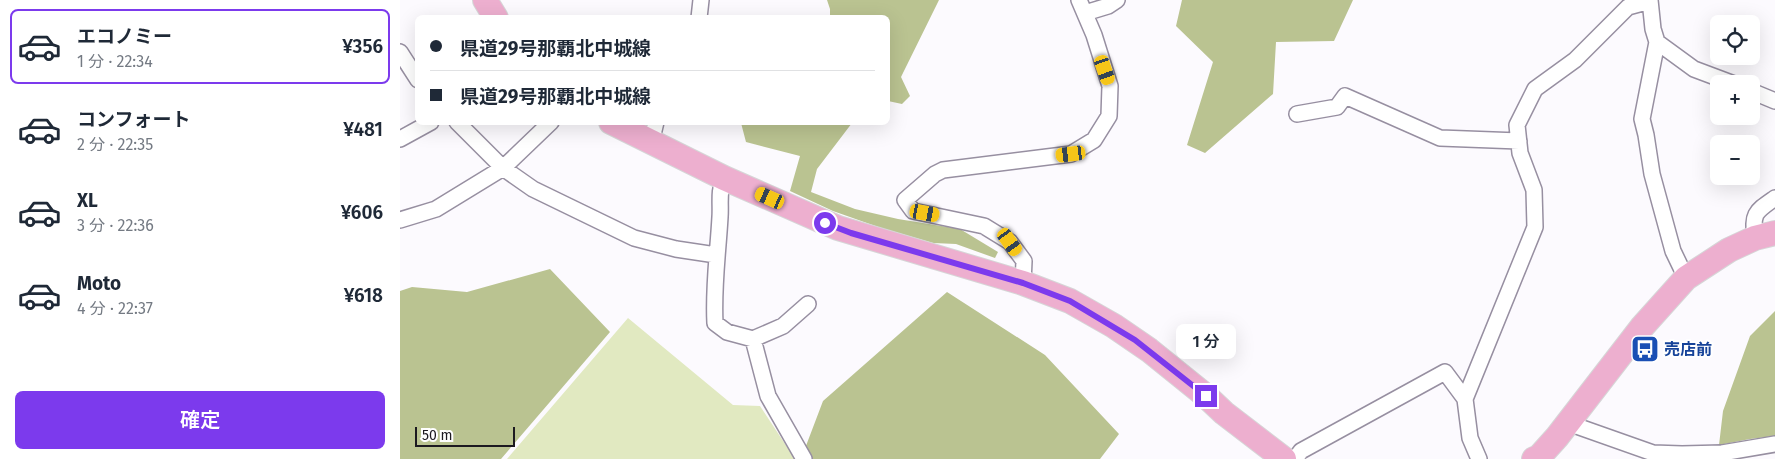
<!DOCTYPE html>
<html lang="ja">
<meta charset="utf-8">
<style>
body{margin:0;font-family:"Fira Sans","Noto Sans JP",sans-serif;background:#f2f2f3;color:#1f2937;height:100vh;display:flex;flex-direction:column;font-size:19px;white-space:nowrap}
*{box-sizing:border-box;margin:0}
p{font-size:16px;color:#747a83}
.icon{flex:none;width:28px;height:28px;fill:none;stroke:currentColor;stroke-width:2;stroke-linecap:round;stroke-linejoin:round}
.map{position:relative;flex:1;overflow:hidden}
.sheet{display:flex;flex-direction:column;background:#fff;width:400px}
.sheet>*{flex:none}
.banner{position:absolute;left:15px;top:15px;width:475px;height:110px;border-radius:8px;box-shadow:0 5px 20px #0002;display:grid;align-content:center;height:110px;padding:0 15px;background:#fff}
.tools{position:absolute;left:1310px;top:15px;display:grid;gap:10px}
.tools a{display:grid;place-items:center;width:50px;height:50px;border-radius:8px;background:#fff;box-shadow:0 5px 20px #0002;font-size:25px}
.scale{position:absolute;left:15px;bottom:12px;width:100px;box-sizing:border-box;padding-left:5px;border:2px solid #1c1920;border-top:0;font-size:14px;line-height:18px;white-space:nowrap;color:#1c1920;-webkit-text-stroke:4px #fff;paint-order:stroke}
.end{position:absolute;width:22px;height:22px;margin:-11px;border:6px solid #7c3aed;background:#fff;box-shadow:0 0 0 2px #fff}
.from{border-radius:50%}
.bubble{position:absolute;height:35px;border-radius:8px;background:#fff;box-shadow:0 5px 20px #0002;font-size:16px;font-weight:600;line-height:35px;text-align:center}
.car{position:absolute;width:15px;height:30px;margin:-15px -8px;border-radius:6px;box-shadow:0 0 4px 1px #0007;background:linear-gradient(#f5c518 24%,#345 0 40%,#f5c518 0 76%,#345 0 86%,#f5c518 0)}
.banner b{display:flex;align-items:center;gap:18px;height:48px;font-size:19px}
.banner b+b{border-top:1px solid #e0e1e3}
.banner i{width:12px;height:12px;background:#1f2937}
ul{padding:9px 0 0;list-style:none}
li{display:flex;align-items:center;gap:15px;height:75px;margin:0 10px 8px;padding:0 5px;border:2px solid transparent;border-radius:8px}
li div{flex:1}
li b{display:block;font-size:19px}
li em{font-style:normal;font-weight:600}
li.active{border-color:#7c3aed}
li>.icon{width:45px;height:45px;stroke-width:1.5}
.cta{display:flex;gap:10px;margin-top:auto;padding:10px 15px}
.cta a{flex:1;height:58px;border-radius:8px;background:#7c3aed;color:#fff;font-size:20px;font-weight:600;line-height:58px;text-align:center}
main{display:flex;flex:1;min-height:0}
.map>svg:first-child{display:block}
.green{fill:#e1e9c1}
.forest{fill:#bac391}
.lines{fill:none;stroke-linecap:round;stroke-linejoin:round}
.minor-casing{stroke:#978fa1;stroke-width:18}
.primary-casing{stroke:#d6d6d7;stroke-width:26}
.minor{stroke:#fff;stroke-width:15}
.primary{stroke:#edafcf;stroke-width:24}
.route{stroke:#7c3aed;stroke-width:6}
.labels{text-anchor:middle;stroke-width:4;stroke-linejoin:round;paint-order:stroke}
.transit-label{font-size:16px;font-weight:bold;fill:#164399;stroke:#fff;text-anchor:start}
</style>
<main>
<section class="sheet">
<ul>
<li class="active"><svg class="icon" aria-label="car" viewBox="0 0 24 24"><path d="M5 17H2v-5l4-1 3-4h7l3 4 3 1v5h-3M9 17h6M6 11h13"/><circle cx="7" cy="17" r="2"/><circle cx="17" cy="17" r="2"/></svg><div><b>エコノミー</b><p>1 分 · 22:34</p></div><em>¥356</em></li>
<li><svg class="icon" aria-label="car" viewBox="0 0 24 24"><path d="M5 17H2v-5l4-1 3-4h7l3 4 3 1v5h-3M9 17h6M6 11h13"/><circle cx="7" cy="17" r="2"/><circle cx="17" cy="17" r="2"/></svg><div><b>コンフォート</b><p>2 分 · 22:35</p></div><em>¥481</em></li>
<li><svg class="icon" aria-label="car" viewBox="0 0 24 24"><path d="M5 17H2v-5l4-1 3-4h7l3 4 3 1v5h-3M9 17h6M6 11h13"/><circle cx="7" cy="17" r="2"/><circle cx="17" cy="17" r="2"/></svg><div><b>XL</b><p>3 分 · 22:36</p></div><em>¥606</em></li>
<li><svg class="icon" aria-label="car" viewBox="0 0 24 24"><path d="M5 17H2v-5l4-1 3-4h7l3 4 3 1v5h-3M9 17h6M6 11h13"/><circle cx="7" cy="17" r="2"/><circle cx="17" cy="17" r="2"/></svg><div><b>Moto</b><p>4 分 · 22:37</p></div><em>¥618</em></li>
</ul>
<div class="cta"><a>確定</a></div>
</section>
<div class="map">
<svg width="1375" height="459" viewBox="0 0 1375 459">
<rect width="100%" height="100%" fill="#fcfafe"/>
<!-- green -->
<path class="green" d="M228 318 333 405 360 406 395 459H107Z"/>
<!-- forest -->
<path class="forest" d="M427 0H539L501 77 510 96 502 104 488 101V18L430 17V9Z
M782 0H953L934 41 876 42 873 94 805 153 787 145 813 62 776 26Z
M341 123H452L417 169 411 192 455 209 498 219 560 229 598 252 595 258 556 244 533 243 481 228 433 211 390 191 400 156 346 142Z
M150 269 210 332 101 459H0V291L12 287 67 292Z
M547 292 645 355 719 434 700 459H401L423 401Z
M1375 311V436L1350 439 1319 445 1323 411 1350 336Z"/>
<g class="lines">
<defs>
<path id="minor" d="M1250 0 1253 29 1257 42 1242 119 1246 135 1252 174 1273 251 1286 278
M685 13 708 6 717 0
M299 18 301 0
M1257 42 1294 69 1334 84
M0 52 18 80
M1351 91 1375 101
M897 114 937 107 945 96 1040 138 1119 141
M57 122 103 168 133 189 234 238 276 249 316 255
M0 139 31 122
M251 143 256 122
M324 178C318 191 321 204 320 217 318 253 313 287 315 323L327 332 353 339 368 396 404 459
M0 220 36 209 103 168 151 122
M1355 238C1352 213 1355 212 1375 198
M623 283 624 261 610 242 584 226 513 211 505 200 535 174 543 170 671 154 694 140 709 116 710 86 694 35 679 0
M353 339 383 326 408 304
M1065 399 1135 227 1134 190 1120 153 1117 125 1135 89 1175 60 1228 7 1250 1
M1168 423 1253 453 1282 454 1322 453 1375 444
M895 459 901 451 1045 372 1065 399 1070 438 1079 459"/>
<path id="primary" d="M85 0 96 18
M211 122 324 178 438 228 623 283 670 301 714 326 749 350 806 396 824 413 884 459
M1134 459 1139 457 1157 437 1242 327 1286 278 1329 250 1355 238 1375 233"/>
</defs>
<!-- minor casing -->
<use href="#minor" class="minor-casing"/>
<!-- primary casing -->
<use href="#primary" class="primary-casing"/>
<!-- minor -->
<use href="#minor" class="minor"/>
<!-- primary -->
<use href="#primary" class="primary"/>
</g>
<g class="lines">
<!-- route -->
<path class="route" d="M425 223 451 233 623 283 670 301 735 340 806 396"/>
</g>
<!-- icons -->
<defs>
<symbol id="bus-square" viewBox="-11 -11 22 22"><rect x="-9" y="-9" width="18" height="18" rx="4" fill="#1a4fb4" stroke="#fff"/><path d="M-5-6H5V4H4V6H2V4H-2V6H-4V4H-5ZM-3.5-4V0h7V-4ZM-3.5 1.2v1.5H-2V1.2ZM2 1.2v1.5H3.5V1.2Z" fill="#fff"/></symbol>
</defs>
<g fill-rule="evenodd">
<use href="#bus-square" x="1229" y="333" width="32" height="32"/>
</g>
<g class="labels">
<!-- transit labels -->
<g class="transit-label">
<text x="1264" y="355">売店前</text>
</g>
</g>
</svg>
<div class="tools">
<a><svg class="icon" aria-label="locate" viewBox="0 0 24 24"><circle cx="12" cy="12" r="6"/><path d="M12 2v4M12 18v4M2 12h4M18 12h4"/></svg></a>
<a>+</a>
<a>−</a>
</div>
<div class="scale">50 m</div>
<i class="end from" style="left:425px;top:223px"></i>
<i class="end" style="left:806px;top:396px"></i>
<div class="bubble" style="left:776px;top:324px;width:60px">1 分</div>
<i class="car" style="left:705px;top:70px;rotate:161deg"></i>
<i class="car" style="left:671px;top:154px;rotate:263deg"></i>
<i class="car" style="left:370px;top:198px;rotate:294deg"></i>
<i class="car" style="left:525px;top:213px;rotate:100deg"></i>
<i class="car" style="left:610px;top:242px;rotate:144deg"></i>
<div class="banner">
<b><i class="from"></i>県道29号那覇北中城線</b>
<b><i></i>県道29号那覇北中城線</b>
</div>
</div>
</main>
